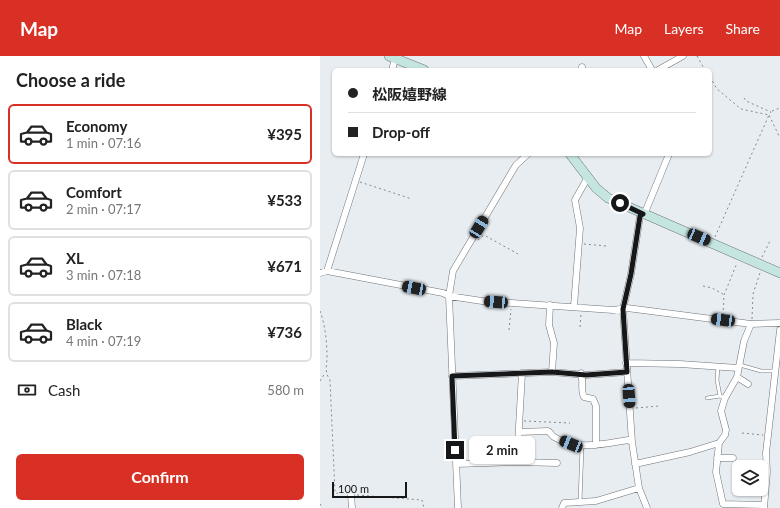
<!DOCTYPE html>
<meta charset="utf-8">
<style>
body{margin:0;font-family:Lato,"Noto Sans JP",sans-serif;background:#f6f6f6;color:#222;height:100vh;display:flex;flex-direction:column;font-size:15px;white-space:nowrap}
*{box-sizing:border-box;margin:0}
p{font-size:13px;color:#767676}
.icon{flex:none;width:22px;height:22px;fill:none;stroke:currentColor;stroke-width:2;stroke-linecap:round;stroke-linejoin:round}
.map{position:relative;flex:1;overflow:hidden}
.panel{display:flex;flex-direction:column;background:#fff;width:320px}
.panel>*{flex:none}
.guide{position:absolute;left:12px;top:12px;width:380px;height:88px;border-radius:6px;box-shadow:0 1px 3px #0004;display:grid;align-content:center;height:88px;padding:0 16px;background:#fff}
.tools{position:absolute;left:412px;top:404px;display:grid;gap:8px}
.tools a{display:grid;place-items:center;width:36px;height:36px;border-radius:6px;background:#fff;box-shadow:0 1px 3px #0004;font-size:20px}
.scale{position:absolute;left:12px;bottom:10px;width:75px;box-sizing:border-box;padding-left:4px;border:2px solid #151719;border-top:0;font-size:11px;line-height:14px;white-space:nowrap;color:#151719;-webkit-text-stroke:3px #e8edf1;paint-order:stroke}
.end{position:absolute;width:18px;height:18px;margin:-9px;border:5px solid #151719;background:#fff;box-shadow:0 0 0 2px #fff}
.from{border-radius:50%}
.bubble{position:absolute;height:28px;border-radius:6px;background:#fff;box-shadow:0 1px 3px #0004;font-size:13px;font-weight:700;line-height:28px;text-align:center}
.car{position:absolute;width:12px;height:24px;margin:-12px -6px;border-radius:5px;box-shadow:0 0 3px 1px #0007;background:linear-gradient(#222 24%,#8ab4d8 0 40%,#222 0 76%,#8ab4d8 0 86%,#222 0)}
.guide b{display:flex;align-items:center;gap:14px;height:38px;font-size:15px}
.guide b+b{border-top:1px solid #e0e0e0}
.guide i{width:10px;height:10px;background:#222}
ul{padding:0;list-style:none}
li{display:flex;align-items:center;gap:12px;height:60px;margin:0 8px 6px;padding:0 8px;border:2px solid #e0e0e0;border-radius:6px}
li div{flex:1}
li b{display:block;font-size:15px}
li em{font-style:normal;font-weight:700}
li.active{border-color:#d93025}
li>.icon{width:36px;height:36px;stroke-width:1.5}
h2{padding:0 16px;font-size:18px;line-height:48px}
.pay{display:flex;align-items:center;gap:10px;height:44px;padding:0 16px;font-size:15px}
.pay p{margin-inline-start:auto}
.button{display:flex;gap:8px;margin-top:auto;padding:8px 16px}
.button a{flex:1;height:46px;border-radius:6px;background:#d93025;color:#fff;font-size:16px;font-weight:700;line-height:46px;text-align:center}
header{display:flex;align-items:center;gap:24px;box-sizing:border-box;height:56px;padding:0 20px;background:#d93025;color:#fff}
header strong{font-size:19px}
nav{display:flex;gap:22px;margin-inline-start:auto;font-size:14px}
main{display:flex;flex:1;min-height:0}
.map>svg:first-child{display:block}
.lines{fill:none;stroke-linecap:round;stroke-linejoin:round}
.lane-casing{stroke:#6f7377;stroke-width:4}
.street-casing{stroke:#6f7377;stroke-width:7}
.secondary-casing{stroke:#6f7377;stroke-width:10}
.path{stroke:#84888b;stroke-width:1;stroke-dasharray:2 3;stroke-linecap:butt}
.lane{stroke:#fff;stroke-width:3}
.street{stroke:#fff;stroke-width:6}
.secondary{stroke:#c5e5e1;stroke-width:9}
.route{stroke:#151719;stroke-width:5}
</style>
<header>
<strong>Map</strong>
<nav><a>Map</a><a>Layers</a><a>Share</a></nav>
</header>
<main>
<section class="panel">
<h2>Choose a ride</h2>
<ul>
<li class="active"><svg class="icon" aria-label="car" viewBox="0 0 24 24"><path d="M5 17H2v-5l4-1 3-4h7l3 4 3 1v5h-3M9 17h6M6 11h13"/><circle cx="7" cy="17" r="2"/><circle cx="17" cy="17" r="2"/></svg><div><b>Economy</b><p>1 min · 07:16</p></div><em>¥395</em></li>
<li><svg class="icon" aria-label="car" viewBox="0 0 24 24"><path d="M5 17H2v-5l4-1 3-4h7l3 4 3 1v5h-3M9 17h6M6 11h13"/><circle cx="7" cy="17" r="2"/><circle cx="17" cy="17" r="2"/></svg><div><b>Comfort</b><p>2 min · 07:17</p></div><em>¥533</em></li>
<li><svg class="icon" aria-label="car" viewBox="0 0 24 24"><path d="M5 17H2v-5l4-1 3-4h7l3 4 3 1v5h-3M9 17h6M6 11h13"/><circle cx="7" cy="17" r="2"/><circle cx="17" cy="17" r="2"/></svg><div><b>XL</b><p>3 min · 07:18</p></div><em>¥671</em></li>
<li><svg class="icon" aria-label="car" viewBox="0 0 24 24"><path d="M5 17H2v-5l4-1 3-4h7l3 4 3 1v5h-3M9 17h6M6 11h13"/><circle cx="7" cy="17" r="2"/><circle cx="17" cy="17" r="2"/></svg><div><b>Black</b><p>4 min · 07:19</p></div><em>¥736</em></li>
</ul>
<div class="pay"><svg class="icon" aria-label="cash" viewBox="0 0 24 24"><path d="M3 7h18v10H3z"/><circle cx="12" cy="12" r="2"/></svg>Cash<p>580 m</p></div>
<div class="button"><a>Confirm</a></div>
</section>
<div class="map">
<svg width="460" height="452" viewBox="0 0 460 452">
<rect width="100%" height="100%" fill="#e8edf1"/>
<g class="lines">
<defs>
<path id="lane" d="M420 309 441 315H455
M398 310 397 324 400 340 405 342
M387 342 400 340
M260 446 262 390"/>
<path id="street" d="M324 0 332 14
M72 14 75 3
M262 14V11
M338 14 363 0
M7 215 44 98
M0 217 7 215 123 237 129 240 162 245 293 254 307 252 431 268 460 267
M230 249 229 269 234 287 232 316
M254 250 260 172 255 144 268 121
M431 268 424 285 417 321 405 342 401 355 406 374 405 379 399 387 396 416 403 448 444 449
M306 307 360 308 418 312
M261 317C264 325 260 333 264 341L273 343 276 350V389
M132 320 232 316 266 319 307 316
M417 321 428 328
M199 376 228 375C231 377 231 379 234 381 257 395 283 388 308 384L312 386
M397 402H413
M197 406 237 407
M136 408 197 406 202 317
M315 408 370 396 399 387
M31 439 32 452
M138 452 129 240 133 215 196 109 208 98
M242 452 244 447 276 445 319 432
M327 452 319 432 312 386 303 253 311 218 320 160 326 154 349 98
M444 452 447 416 446 397 460 274"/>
<path id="secondary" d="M69 0 104 14
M250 98 276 132 288 142 460 217"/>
</defs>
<!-- lane casing -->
<use href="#lane" class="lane-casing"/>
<!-- street casing -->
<use href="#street" class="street-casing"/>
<!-- secondary casing -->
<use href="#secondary" class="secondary-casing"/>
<!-- path -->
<path class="path" d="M377 0 385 14
M390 21 397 33 421 53 449 59 395 181
M424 42 426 45 451 56 449 59 460 82
M452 55 460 52
M40 126 92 143
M158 184 164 179 198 198
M264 188 286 190
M442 201 450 185
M383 230 392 232 403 238
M0 255C5 268 7 286 7 300 7 310 4 315 10 324L15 437 26 438
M403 259 404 239 417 207
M432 263 433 238 440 217
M260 271 261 258
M189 274 191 253
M0 325 5 317
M316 352 339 350
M204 365 250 367
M422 377 443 379
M37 439 102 444 104 452
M0 448 3 452"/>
<!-- lane -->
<use href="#lane" class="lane"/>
<!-- street -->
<use href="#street" class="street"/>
<!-- secondary -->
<use href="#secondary" class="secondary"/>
</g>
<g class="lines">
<!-- route -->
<path class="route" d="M135 394 132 320 232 316 266 319 307 316 303 253 311 218 320 160 323 158 300 147"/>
</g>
</svg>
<div class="tools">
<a><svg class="icon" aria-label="layers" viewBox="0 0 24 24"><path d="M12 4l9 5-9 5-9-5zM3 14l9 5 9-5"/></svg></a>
</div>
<div class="scale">100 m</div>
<i class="end from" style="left:300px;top:147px"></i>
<i class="end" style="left:135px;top:394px"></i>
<div class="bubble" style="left:149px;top:380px;width:66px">2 min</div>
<i class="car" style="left:159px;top:171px;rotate:31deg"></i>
<i class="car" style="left:379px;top:181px;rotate:113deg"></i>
<i class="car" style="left:94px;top:232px;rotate:281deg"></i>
<i class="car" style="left:176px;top:246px;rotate:274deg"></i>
<i class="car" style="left:403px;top:264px;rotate:277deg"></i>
<i class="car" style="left:309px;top:340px;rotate:176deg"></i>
<i class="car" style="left:251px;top:388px;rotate:292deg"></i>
<div class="guide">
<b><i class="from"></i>松阪嬉野線</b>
<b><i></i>Drop-off</b>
</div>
</div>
</main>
